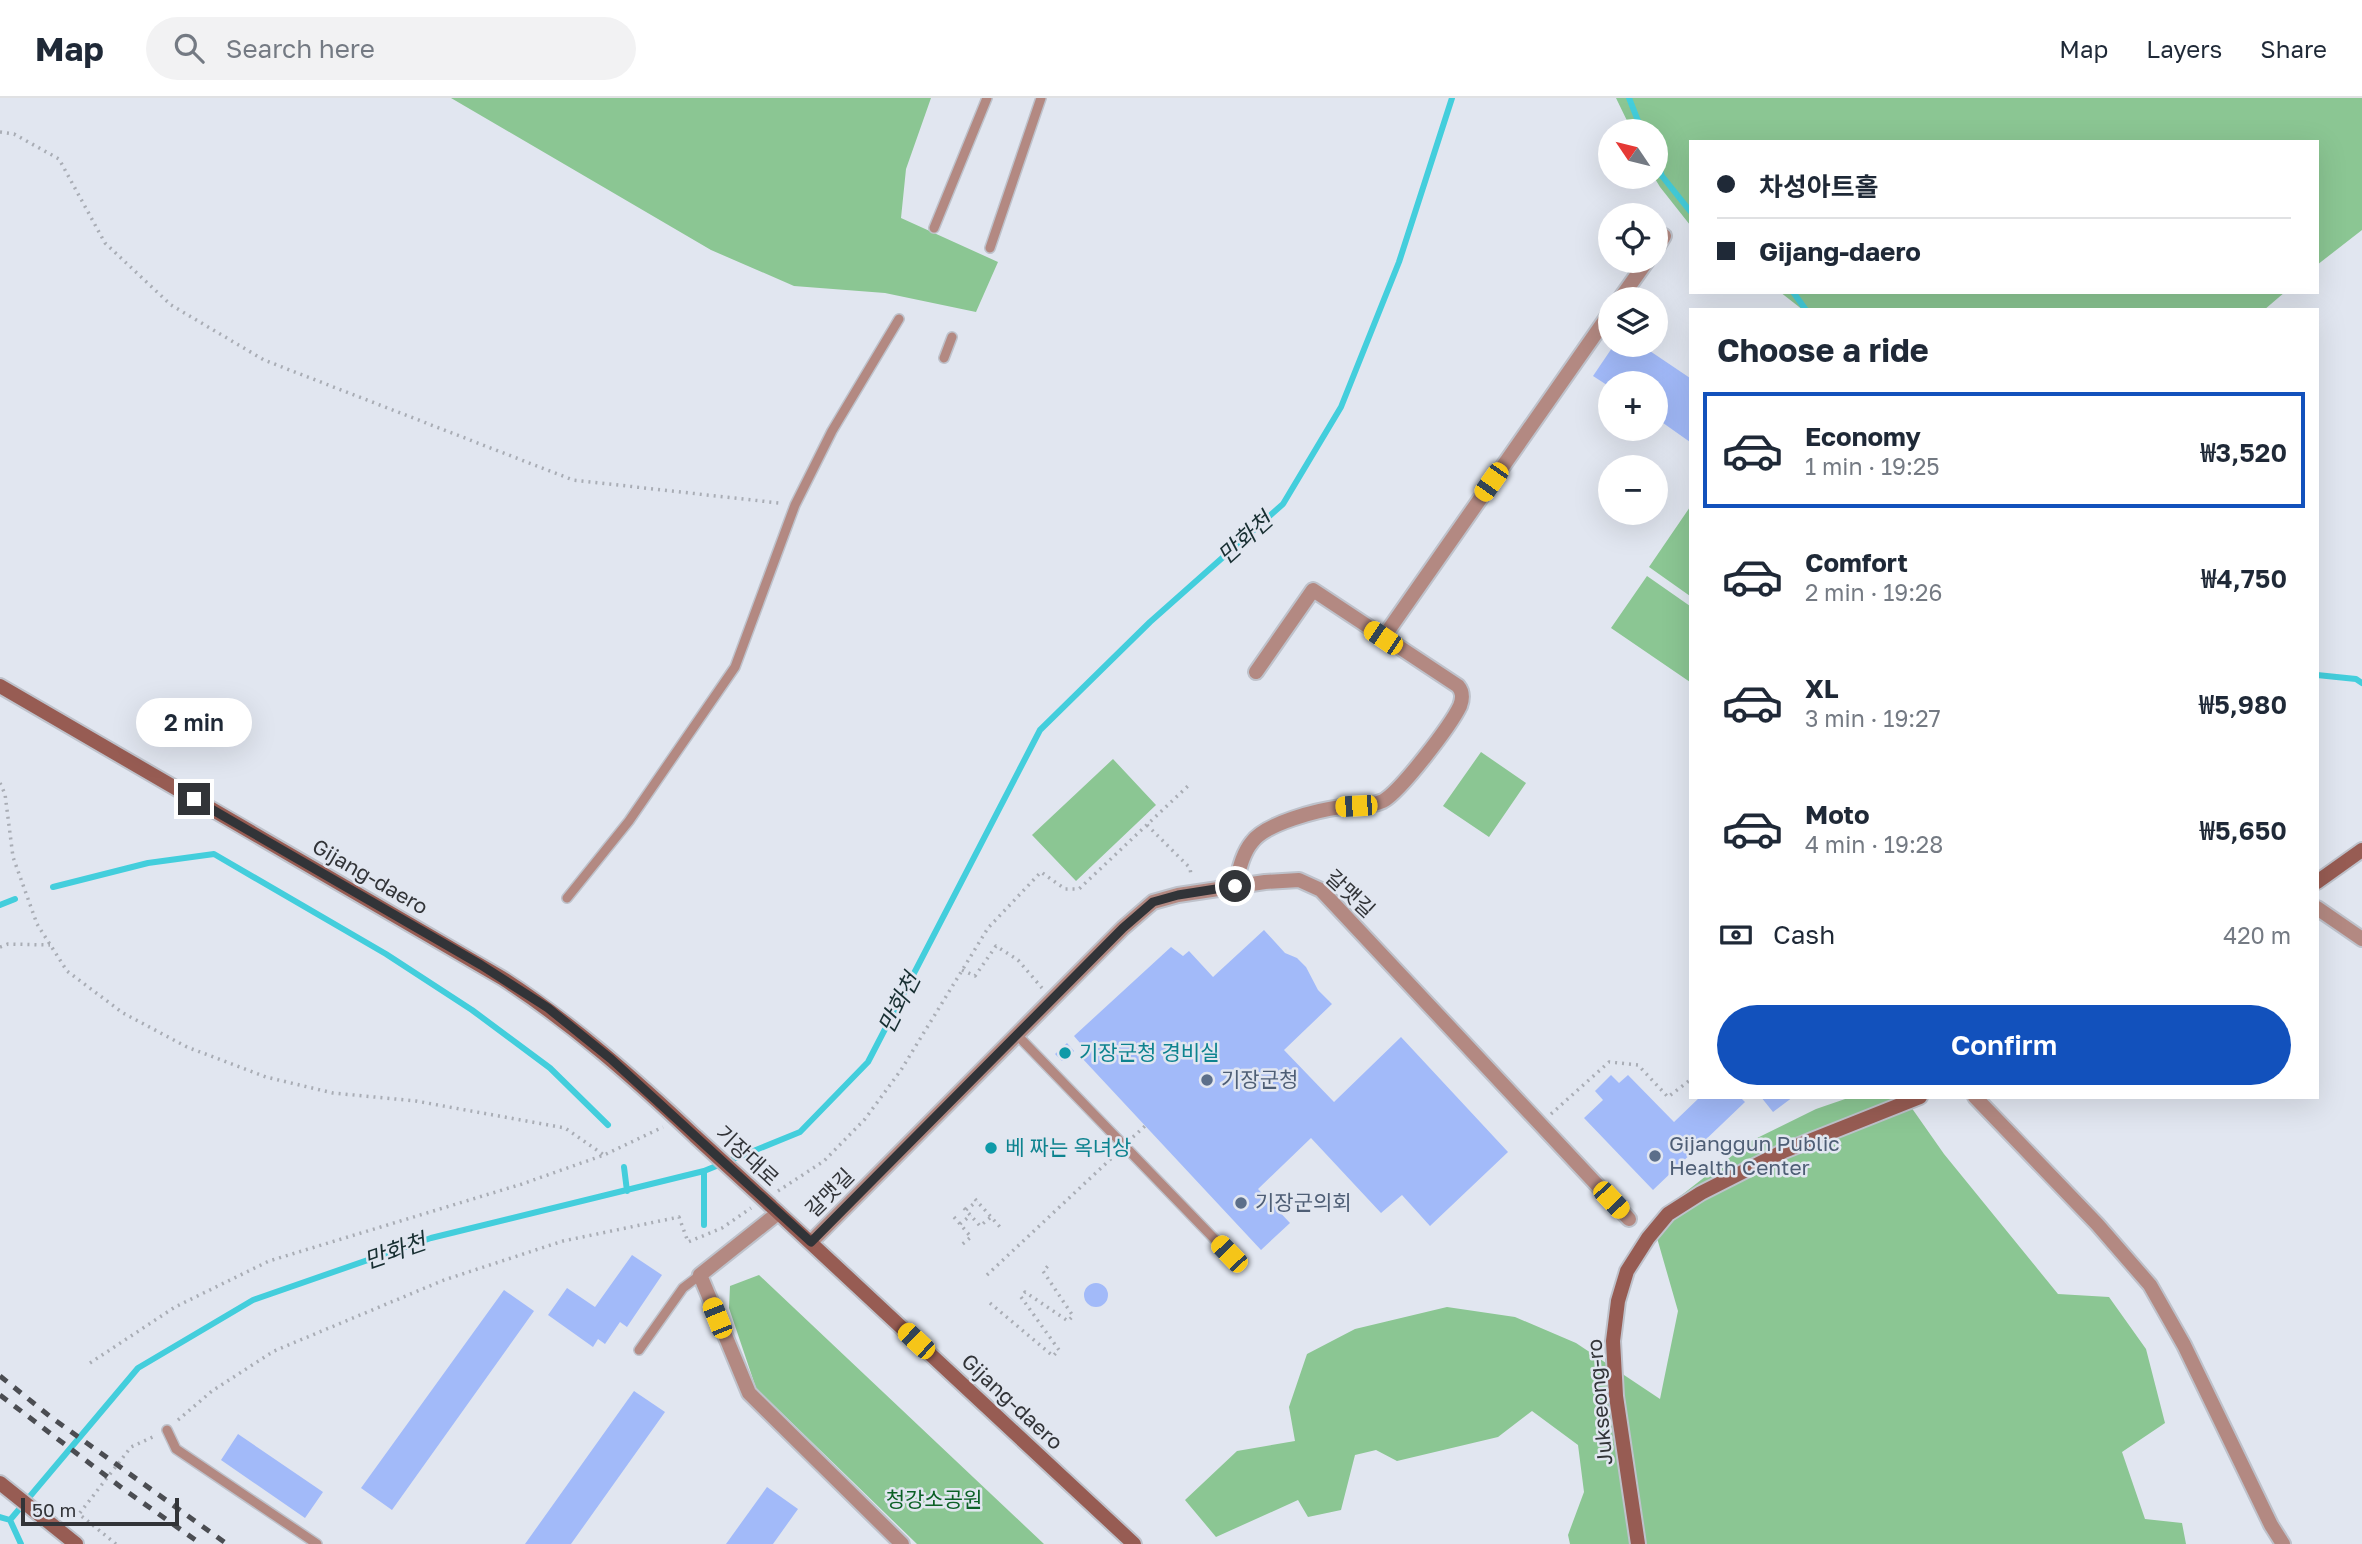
<!DOCTYPE html>
<meta charset="utf-8">
<style>
body{margin:0;font-family:"Golos Text","Noto Sans KR",sans-serif;background:#f2f2f3;color:#1f2937;height:100vh;display:flex;flex-direction:column;font-size:26px;white-space:nowrap}
*{box-sizing:border-box;margin:0}
p{font-size:23px;color:#747a83}
.icon{flex:none;width:38px;height:38px;fill:none;stroke:currentColor;stroke-width:2;stroke-linecap:round;stroke-linejoin:round}
.map{position:relative;flex:1;overflow:hidden}
.side{position:absolute;left:1689px;top:210px;width:630px;height:791px;display:flex;flex-direction:column;background:#fff;border-radius:0px;box-shadow:0 7px 28px #0002}
.side>*{flex:none}
.guide{position:absolute;left:1689px;top:42px;width:630px;height:154px;border-radius:0px;box-shadow:0 7px 28px #0002;display:grid;align-content:center;height:154px;padding:0 28px;background:#fff}
.needle{width:46px;rotate:305deg}
.fabs{position:absolute;left:1598px;top:21px;display:grid;gap:14px}
.fabs a{display:grid;place-items:center;width:70px;height:70px;border-radius:50%;background:#fff;box-shadow:0 7px 28px #0002;font-size:35px}
.scale{position:absolute;left:21px;bottom:18px;width:158px;box-sizing:border-box;padding-left:7px;border:4px solid #323438;border-top:0;font-size:19px;line-height:24px;white-space:nowrap;color:#323438;-webkit-text-stroke:5px #e1e6f0;paint-order:stroke}
.end{position:absolute;width:32px;height:32px;margin:-16px;border:9px solid #323438;background:#fff;box-shadow:0 0 0 4px #fff}
.from{border-radius:50%}
.bubble{position:absolute;height:49px;border-radius:24px;background:#fff;box-shadow:0 7px 28px #0002;font-size:23px;font-weight:600;line-height:49px;text-align:center}
.car{position:absolute;width:21px;height:42px;margin:-21px -10px;border-radius:9px;box-shadow:0 0 5px 2px #0007;background:linear-gradient(#f5c518 24%,#345 0 40%,#f5c518 0 76%,#345 0 86%,#f5c518 0)}
.guide b{display:flex;align-items:center;gap:24px;height:66px;font-size:26px}
.guide b+b{border-top:2px solid #e0e1e3}
.guide i{width:18px;height:18px;background:#1f2937}
ul{padding:0;list-style:none}
li{display:flex;align-items:center;gap:21px;height:116px;margin:0 14px 10px;padding:0 14px;border:4px solid transparent;border-radius:0px}
li div{flex:1}
li b{display:block;font-size:26px}
li em{font-style:normal;font-weight:600}
li.on{border-color:#1251bc}
li>.icon{width:63px;height:63px;stroke-width:1.5}
h2{padding:0 28px;font-size:32px;line-height:84px}
.pay{display:flex;align-items:center;gap:18px;height:77px;padding:0 28px;font-size:26px}
.pay p{margin-inline-start:auto}
.action{display:flex;gap:14px;margin-top:auto;padding:14px 28px}
.action a{flex:1;height:80px;border-radius:42px;background:#1251bc;color:#fff;font-size:28px;font-weight:600;line-height:80px;text-align:center}
header{display:flex;align-items:center;gap:42px;box-sizing:border-box;height:98px;padding:0 35px;background:#fff;border-bottom:2px solid #e0e1e3}
header strong{font-size:33px}
nav{display:flex;gap:38px;margin-inline-start:auto;font-size:24px}
.search{width:490px;height:63px;background:#f2f2f3;display:flex;align-items:center;gap:18px;box-sizing:border-box;padding:0 24px;border-radius:38px;color:#747a83;font-size:26px}
.map>svg:first-child{display:block}
.green{fill:#8bc693}
.lines{fill:none;stroke-linecap:round;stroke-linejoin:round}
.stream{stroke:#43cedc;stroke-width:6}
.building{fill:#a2baf9}
.lane-casing{stroke:#bec2cb;stroke-width:12}
.street-casing{stroke:#bec2cb;stroke-width:18}
.secondary-casing{stroke:#bec2cb;stroke-width:18}
.path{stroke:#a9adb5;stroke-width:3.5;stroke-dasharray:2 5;stroke-linecap:butt}
.lane{stroke:#b38982;stroke-width:9}
.street{stroke:#b38982;stroke-width:14}
.secondary{stroke:#975c53;stroke-width:14}
.rail{stroke:#4b4d52;stroke-width:5;stroke-dasharray:9 9;stroke-linecap:butt}
.secondary-bridge-casing{stroke:#bec2cb;stroke-width:18;stroke-linecap:butt}
.secondary-bridge{stroke:#975c53;stroke-width:14}
.route{stroke:#323438;stroke-width:9}
.culture-dot{fill:#0f9aa8;stroke:#e1e6f0;stroke-width:2.5}
.service-dot{fill:#5c6f8a;stroke:#e1e6f0;stroke-width:2.5}
.labels{text-anchor:middle;stroke-width:5;stroke-linejoin:round;paint-order:stroke}
.street-label{font-size:21px;fill:#323438;stroke:#e1e6f0}
.culture-label{font-size:21px;fill:#0d838f;stroke:#e1e6f0;text-anchor:start}
.service-label{font-size:21px;fill:#4e5e75;stroke:#e1e6f0;text-anchor:start}
.park-label{font-size:21px;fill:#0c6026;stroke:#e1e6f0}
.water-label{font-size:23px;font-style:italic;fill:#182f32;stroke:#e1e6f0}
</style>
<header>
<strong>Map</strong>
<div class="search"><svg class="icon" aria-label="search" viewBox="0 0 24 24"><circle cx="10" cy="10" r="6"/><path d="M15 15l6 6"/></svg>Search here</div>
<nav><a>Map</a><a>Layers</a><a>Share</a></nav>
</header>
<div class="map">
<svg width="2362" height="1446" viewBox="0 0 2362 1446">
<rect width="100%" height="100%" fill="#e1e6f0"/>
<!-- green -->
<path class="green" d="M451 0H931L906 71 901 120 998 164 976 214 885 195 794 188 711 152Z
M1616 0H2362V132L2317 167V44H1690V127L1660 89 1654 79 1656 33H1632Z
M1780 194H2285L2264 212H1803Z
M1690 409V498L1649 469Z
M1647 478 1690 508V584L1611 530Z
M1481 654 1526 685 1489 739 1443 708Z
M1113 661 1156 707 1076 783 1032 737Z
M1851 999H1904L1944 1056 2058 1196 2109 1199 2146 1251 2165 1325 2122 1354 2145 1421 2182 1425 2186 1446H1570L1568 1437 1584 1394 1578 1347 1532 1313 1498 1339 1397 1363 1376 1352 1355 1357 1341 1412 1308 1419 1298 1402 1216 1439 1185 1402 1237 1353 1295 1343 1289 1309 1307 1256 1355 1231 1447 1209 1515 1219 1576 1245 1660 1301 1678 1213 1653 1126 1665 1110 1751 1043 1816 1011Z
M759 1177 1044 1446H917L756 1290 729 1210 730 1188Z"/>
<g class="lines">
<!-- stream -->
<path class="stream" d="M1629 0 1642 33
M1656 63 1662 78 1690 113
M1793 194 1806 212
M2317 577 2356 581 2362 585
M53 789 148 765 214 756 386 856 472 912 550 970 608 1027
M0 807 15 801
M624 1069 627 1093
M704 1073V1127
M0 1419 10 1422 138 1270 253 1202 431 1140 704 1073 800 1034 868 964 1040 632 1150 524 1283 406 1341 309 1399 164 1452 0
M10 1422 21 1446"/>
</g>
<!-- building -->
<path class="building" d="M1614 247H1641L1690 280V344L1656 320V285H1610V289L1593 278Z
M1264 832 1285 855 1297 860 1306 869 1318 892 1332 906 1284 952 1334 1004 1401 939 1508 1054 1430 1128 1402 1097 1381 1115 1311 1040 1258 1091 1290 1125 1261 1152 1081 959 1086 952 1074 938 1171 849 1183 858 1189 853 1213 879Z
M1067 945 1074 953 1062 963 1055 956Z
M1611 977 1619 985 1628 977 1674 1024 1700 999H1740L1745 1004 1653 1092 1584 1020 1603 1002 1595 993Z
M1761 999H1793L1773 1014Z
M632 1157 662 1177 627 1229 620 1224 605 1246 598 1241 593 1249 548 1217 567 1190 595 1209Z
M1084 1197a12 12 0 1 1 24 0a12 12 0 1 1-24 0Z
M504 1192 534 1213 392 1412 361 1390Z
M634 1293 665 1314 571 1446H525Z
M238 1336 323 1394 305 1420 221 1362Z
M767 1389 798 1411 773 1446H726Z"/>
<g class="lines">
<defs>
<path id="lane" d="M934 130 987 0
M990 150 1041 0
M944 260 952 239
M567 800 629 723 735 569 795 407 832 333 899 221
M1017 937 1229 1156
M639 1252 683 1190 700 1177
M167 1332 176 1351 317 1446"/>
<path id="street" d="M1656 151 1664 138
M1620 201 1647 163
M1383 540 1610 215
M1235 788C1239 773 1242 756 1252 744 1266 725 1318 712 1341 709 1354 708 1370 709 1383 703 1401 693 1451 627 1460 608 1463 600 1463 594 1458 588L1313 492 1256 574
M2317 810 2362 841
M1975 999 2097 1126 2150 1187 2184 1247 2271 1427 2283 1446
M778 1115 700 1177 749 1295 902 1446
M811 1144 1123 830 1153 804 1178 797 1265 784 1299 782 1321 792 1629 1121"/>
<path id="secondary" d="M0 588 502 880C573 926 635 981 696 1039
M2317 784 2362 752
M770 1107 1134 1446
M0 1385 76 1446
M1638 1446 1616 1298 1613 1243 1618 1203 1627 1173 1648 1140 1668 1116 1701 1095 1784 1053 1920 999"/>
</defs>
<!-- lane casing -->
<use href="#lane" class="lane-casing"/>
<!-- street casing -->
<use href="#street" class="street-casing"/>
<!-- secondary casing -->
<use href="#secondary" class="secondary-casing"/>
<!-- path -->
<path class="path" d="M0 34 14 36 59 61 105 145 171 207 264 262 573 382 779 405
M0 685 5 696 13 759 37 826 67 873 123 915 187 949 266 979 333 995 416 1003 565 1030 604 1057
M1147 727 1190 770 1191 777
M0 849 8 846 50 847
M962 872 975 878 996 848 1018 862 1042 890
M1551 1016 1609 964 1638 967 1668 999 1690 982
M1133 1039 1145 1028
M778 1093 824 1063 865 1021 901 972 988 830 1041 774 1065 791H1079L1189 687
M975 1101 1000 1129
M964 1110 980 1128 991 1119
M966 1112 977 1103
M954 1119 971 1139 959 1149
M960 1126 971 1117
M987 1177 1116 1056
M990 1205 1053 1258 1059 1252 1021 1199 1025 1194 1068 1223 1073 1218 1043 1173 1050 1166
M90 1265 175 1209 269 1163 522 1086 604 1057 663 1029
M178 1322 212 1293 274 1253 444 1182 563 1143 679 1119 688 1144 722 1130 751 1110
M116 1446 79 1416 131 1349 155 1338"/>
<!-- lane -->
<use href="#lane" class="lane"/>
<!-- street -->
<use href="#street" class="street"/>
<!-- secondary -->
<use href="#secondary" class="secondary"/>
<!-- rail -->
<path class="rail" d="M0 1278 52 1320 227 1446
M0 1297 122 1390 201 1446"/>
<defs>
<path id="secondary-bridge" d="M696 1039 770 1107"/>
</defs>
<!-- secondary-bridge casing -->
<use href="#secondary-bridge" class="secondary-bridge-casing"/>
<!-- secondary-bridge -->
<use href="#secondary-bridge" class="secondary-bridge"/>
</g>
<g class="lines">
<!-- route -->
<path class="route" d="M194 701 481 867 548 910 611 961 811 1144 1123 830 1153 804 1178 797 1235 788"/>
</g>
<!-- markers -->
<g class="culture-dot">
<circle cx="1065" cy="955" r="7"/>
<circle cx="991" cy="1050" r="7"/>
</g>
<g class="service-dot">
<circle cx="1207" cy="982" r="7"/>
<circle cx="1655" cy="1058" r="7"/>
<circle cx="1241" cy="1105" r="7"/>
</g>
<g class="labels">
<!-- street labels -->
<g class="street-label">
<text transform="translate(370 779) rotate(30)" y="7">Gijang-daero</text>
<text transform="translate(1350 796) rotate(43)" y="7">갈맷길</text>
<text transform="translate(747 1058) rotate(43)" y="7">기장대로</text>
<text transform="translate(830 1095) rotate(-45)" y="7">갈맷길</text>
<text transform="translate(1012 1304) rotate(43)" y="7">Gijang-daero</text>
<text transform="translate(1600 1304) rotate(-95)" y="7">Jukseong-ro</text>
</g>
<!-- culture labels -->
<g class="culture-label">
<text x="1079" y="962">기장군청 경비실</text>
<text x="1005" y="1057">베 짜는 옥녀상</text>
</g>
<!-- service labels -->
<g class="service-label">
<text x="1221" y="989">기장군청</text>
<text x="1669" y="1053">Gijanggun Public<tspan x="1669" dy="24">Health Center</tspan></text>
<text x="1255" y="1112">기장군의회</text>
</g>
<!-- park labels -->
<g class="park-label">
<text x="934" y="1409">청강소공원</text>
</g>
<!-- water labels -->
<g class="water-label">
<text transform="translate(1245 440) rotate(-42)" y="8">만화천</text>
<text transform="translate(899 905) rotate(-63)" y="8">만화천</text>
<text transform="translate(395 1153) rotate(-19)" y="8">만화천</text>
</g>
</g>
</svg>
<div class="fabs">
<a><svg class="needle" viewBox="-14 -14 28 28"><path d="M0-13l5 13h-10z" fill="#e53935"/><path d="M0 13l5-13h-10z" fill="#747a83"/></svg></a>
<a><svg class="icon" aria-label="locate" viewBox="0 0 24 24"><circle cx="12" cy="12" r="6"/><path d="M12 2v4M12 18v4M2 12h4M18 12h4"/></svg></a>
<a><svg class="icon" aria-label="layers" viewBox="0 0 24 24"><path d="M12 4l9 5-9 5-9-5zM3 14l9 5 9-5"/></svg></a>
<a>+</a>
<a>−</a>
</div>
<div class="scale">50 m</div>
<i class="end from" style="left:1235px;top:788px"></i>
<i class="end" style="left:194px;top:701px"></i>
<div class="bubble" style="left:136px;top:600px;width:116px">2 min</div>
<i class="car" style="left:1491px;top:384px;rotate:215deg"></i>
<i class="car" style="left:1383px;top:540px;rotate:304deg"></i>
<i class="car" style="left:1356px;top:708px;rotate:267deg"></i>
<i class="car" style="left:1611px;top:1102px;rotate:137deg"></i>
<i class="car" style="left:1229px;top:1156px;rotate:316deg"></i>
<i class="car" style="left:717px;top:1220px;rotate:338deg"></i>
<i class="car" style="left:916px;top:1243px;rotate:313deg"></i>
<div class="guide">
<b><i class="from"></i>차성아트홀</b>
<b><i></i>Gijang-daero</b>
</div>
<section class="side">
<h2>Choose a ride</h2>
<ul>
<li class="on"><svg class="icon" aria-label="car" viewBox="0 0 24 24"><path d="M5 17H2v-5l4-1 3-4h7l3 4 3 1v5h-3M9 17h6M6 11h13"/><circle cx="7" cy="17" r="2"/><circle cx="17" cy="17" r="2"/></svg><div><b>Economy</b><p>1 min · 19:25</p></div><em>₩3,520</em></li>
<li><svg class="icon" aria-label="car" viewBox="0 0 24 24"><path d="M5 17H2v-5l4-1 3-4h7l3 4 3 1v5h-3M9 17h6M6 11h13"/><circle cx="7" cy="17" r="2"/><circle cx="17" cy="17" r="2"/></svg><div><b>Comfort</b><p>2 min · 19:26</p></div><em>₩4,750</em></li>
<li><svg class="icon" aria-label="car" viewBox="0 0 24 24"><path d="M5 17H2v-5l4-1 3-4h7l3 4 3 1v5h-3M9 17h6M6 11h13"/><circle cx="7" cy="17" r="2"/><circle cx="17" cy="17" r="2"/></svg><div><b>XL</b><p>3 min · 19:27</p></div><em>₩5,980</em></li>
<li><svg class="icon" aria-label="car" viewBox="0 0 24 24"><path d="M5 17H2v-5l4-1 3-4h7l3 4 3 1v5h-3M9 17h6M6 11h13"/><circle cx="7" cy="17" r="2"/><circle cx="17" cy="17" r="2"/></svg><div><b>Moto</b><p>4 min · 19:28</p></div><em>₩5,650</em></li>
</ul>
<div class="pay"><svg class="icon" aria-label="cash" viewBox="0 0 24 24"><path d="M3 7h18v10H3z"/><circle cx="12" cy="12" r="2"/></svg>Cash<p>420 m</p></div>
<div class="action"><a>Confirm</a></div>
</section>
</div>
